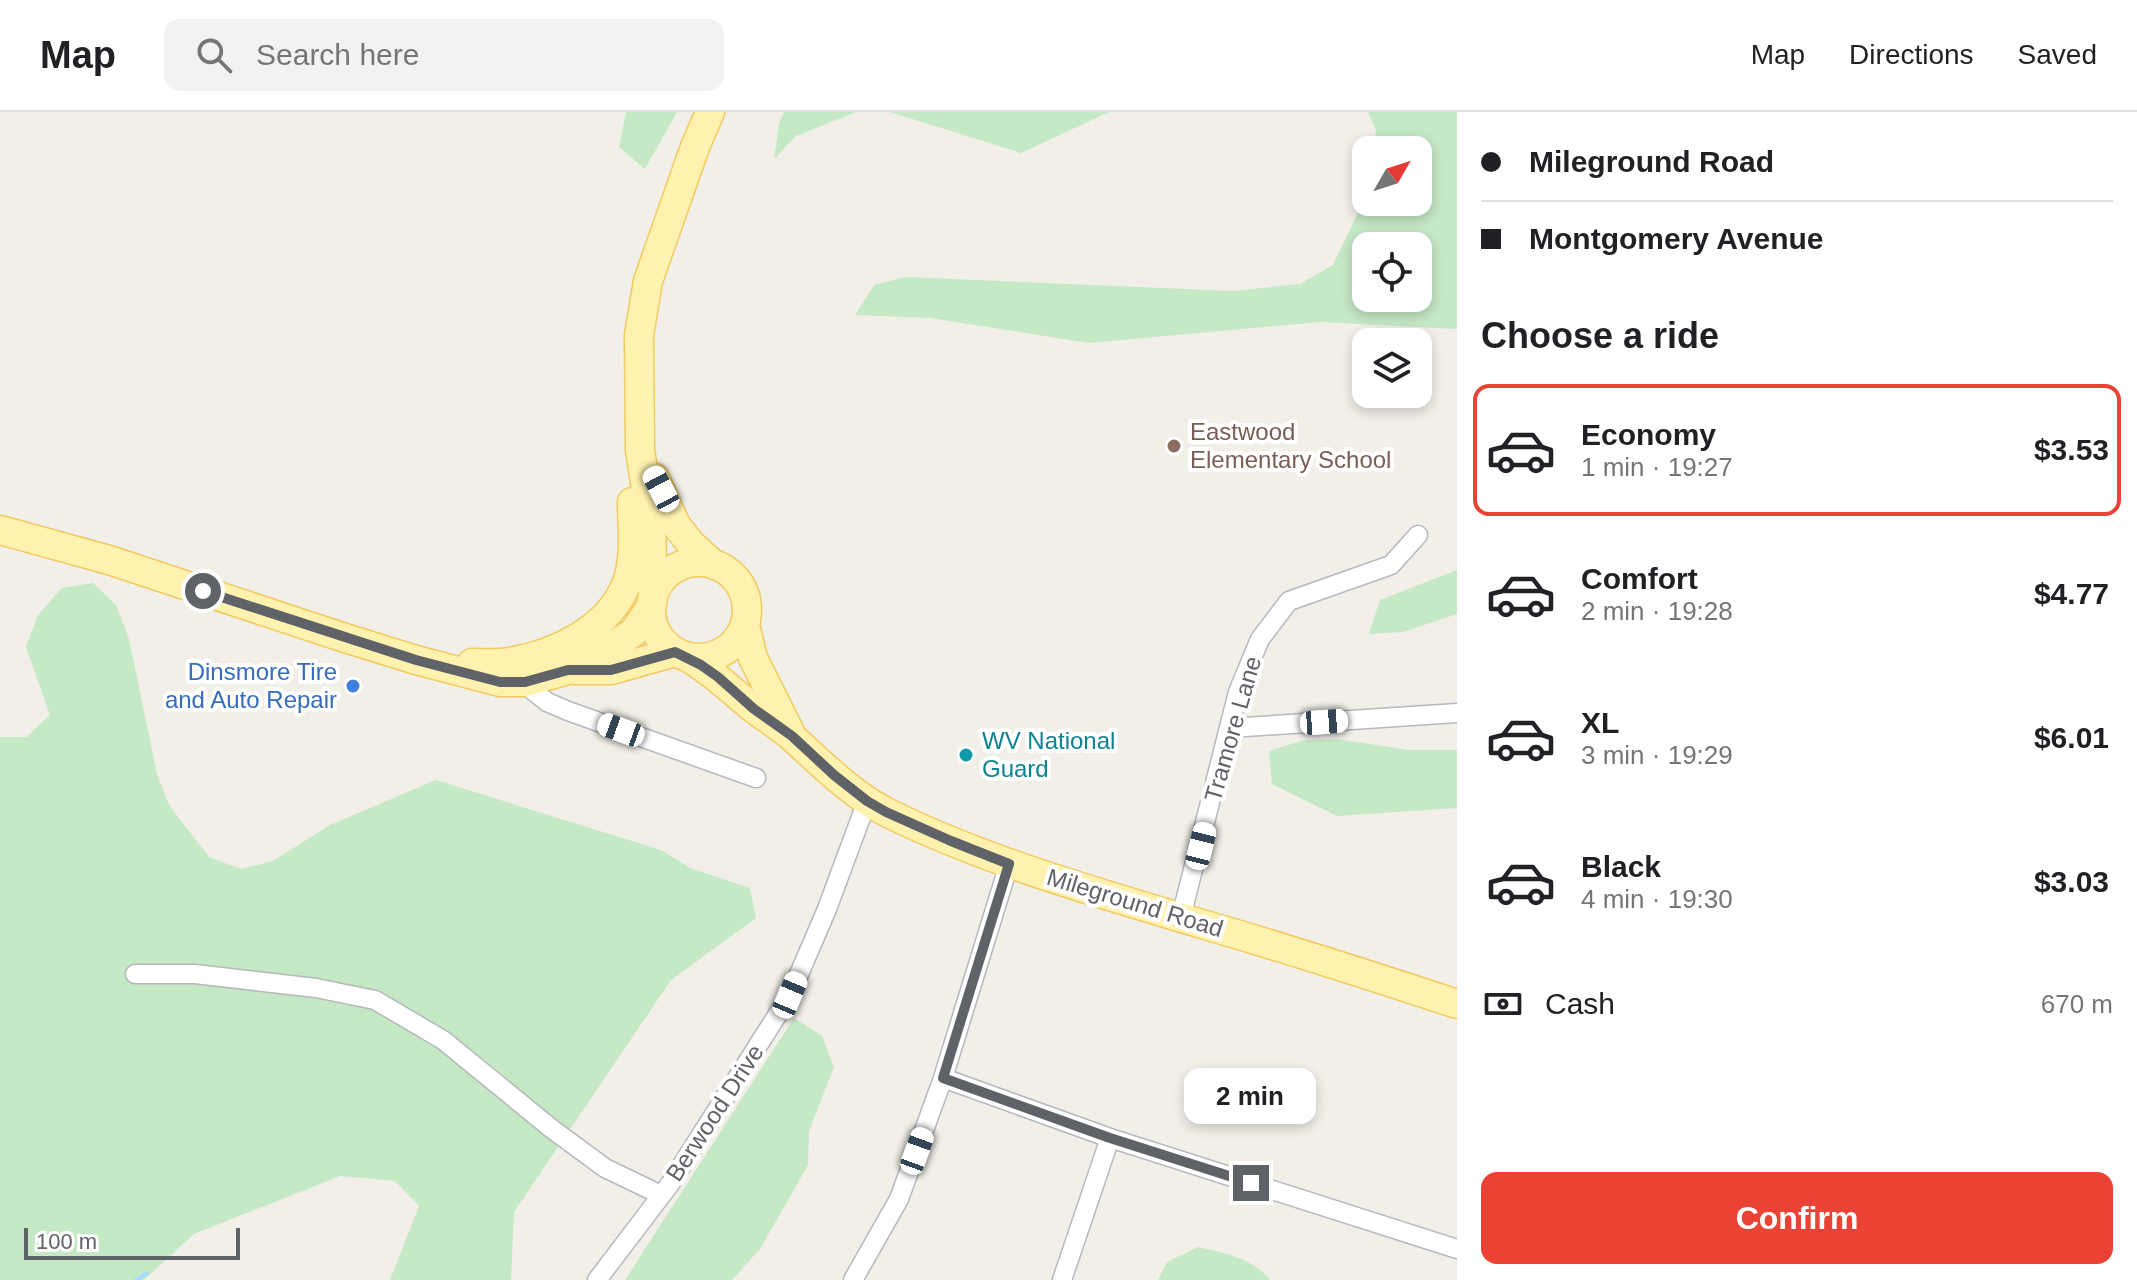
<!DOCTYPE html>
<meta charset="utf-8">
<style>
body{margin:0;font-family:Arial,sans-serif;background:#f2f2f2;color:#202124;height:100vh;display:flex;flex-direction:column;font-size:30px;white-space:nowrap}
*{box-sizing:border-box;margin:0}
p{font-size:26px;color:#757577}
.icon{flex:none;width:44px;height:44px;fill:none;stroke:currentColor;stroke-width:2;stroke-linecap:round;stroke-linejoin:round}
.map{position:relative;flex:1;overflow:hidden}
.panel{display:flex;flex-direction:column;background:#fff;width:680px}
.panel>*{flex:none}
.top-card{display:grid;align-content:center;height:176px;padding:0 24px;background:#fff}
.needle{width:52px;rotate:51deg}
.buttons{position:absolute;left:1352px;top:24px;display:grid;gap:16px}
.buttons a{display:grid;place-items:center;width:80px;height:80px;border-radius:16px;background:#fff;box-shadow:0 4px 12px #0003;font-size:40px}
.scale{position:absolute;left:24px;bottom:20px;width:216px;box-sizing:border-box;padding-left:8px;border:4px solid #5f6368;border-top:0;font-size:22px;line-height:28px;white-space:nowrap;color:#5f6368;-webkit-text-stroke:6px #fff;paint-order:stroke}
.end{position:absolute;width:36px;height:36px;margin:-18px;border:10px solid #5f6368;background:#fff;box-shadow:0 0 0 4px #fff}
.from{border-radius:50%}
.bubble{position:absolute;height:56px;border-radius:16px;background:#fff;box-shadow:0 4px 12px #0003;font-size:26px;font-weight:700;line-height:56px;text-align:center}
.car{position:absolute;width:24px;height:48px;margin:-24px -12px;border-radius:10px;box-shadow:0 0 6px 2px #0007;background:linear-gradient(#fff 24%,#345 0 40%,#fff 0 76%,#345 0 86%,#fff 0)}
.top-card b{display:flex;align-items:center;gap:28px;height:76px;font-size:30px}
.top-card b+b{border-top:2px solid #e0e0e0}
.top-card i{width:20px;height:20px;background:#202124}
ul{padding:0;list-style:none}
li{display:flex;align-items:center;gap:24px;height:132px;margin:0 16px 12px;padding:0 8px;border:4px solid transparent;border-radius:16px}
li div{flex:1}
li b{display:block;font-size:30px}
li em{font-style:normal;font-weight:700}
li.selected{border-color:#ea4335}
li>.icon{width:72px;height:72px;stroke-width:1.5}
h2{padding:0 24px;font-size:36px;line-height:96px}
.pay{display:flex;align-items:center;gap:20px;height:88px;padding:0 24px;font-size:30px}
.pay p{margin-inline-start:auto}
.action{display:flex;gap:16px;margin-top:auto;padding:16px 24px}
.action a{flex:1;height:92px;border-radius:16px;background:#ea4335;color:#fff;font-size:32px;font-weight:700;line-height:92px;text-align:center}
header{display:flex;align-items:center;gap:48px;box-sizing:border-box;height:112px;padding:0 40px;background:#fff;border-bottom:2px solid #e0e0e0}
header strong{font-size:38px}
nav{display:flex;gap:44px;margin-inline-start:auto;font-size:28px}
.search{width:560px;height:72px;background:#f2f2f2;display:flex;align-items:center;gap:20px;box-sizing:border-box;padding:0 28px;border-radius:16px;color:#757577;font-size:30px}
main{display:flex;flex:1;min-height:0}
.map>svg:first-child{display:block}
.green{fill:#c5e8c5;fill-rule:evenodd}
.lines{fill:none;stroke-linecap:round;stroke-linejoin:round}
.stream{stroke:#aadaff;stroke-width:4}
.minor-casing{stroke:#b5b8bc;stroke-width:21}
.primary-casing{stroke:#f2c960;stroke-width:31}
.minor{stroke:#fff;stroke-width:18}
.primary{stroke:#fff2af;stroke-width:28}
.route{stroke:#5f6368;stroke-width:10}
.education-dot{fill:#8d6e63;stroke:#fff;stroke-width:3}
.shop-dot{fill:#3f7fe0;stroke:#fff;stroke-width:3}
.culture-dot{fill:#0f9aa8;stroke:#fff;stroke-width:3}
.labels{text-anchor:middle;stroke-width:8;stroke-linejoin:round;paint-order:stroke}
.education-label{font-size:24px;fill:#785e54;stroke:#fff;text-anchor:start}
.shop-label{font-size:24px;fill:#366cbe;stroke:#fff;text-anchor:end}
.street-label{font-size:24px;fill:#5f6368;stroke:#fff}
.culture-label{font-size:24px;fill:#0d838f;stroke:#fff;text-anchor:start}
</style>
<header>
<strong>Map</strong>
<div class="search"><svg class="icon" aria-label="search" viewBox="0 0 24 24"><circle cx="10" cy="10" r="6"/><path d="M15 15l6 6"/></svg>Search here</div>
<nav><a>Map</a><a>Directions</a><a>Saved</a></nav>
</header>
<main>
<div class="map">
<svg width="1457" height="1168" viewBox="0 0 1457 1168">
<rect width="100%" height="100%" fill="#f1efe8"/>
<!-- green -->
<path class="green" d="M626 0H677L645 57 619 35Z
M784 0H856L796 24 774 47 779 12Z
M890 0H1109L1021 41Z
M1368 0H1457V217L1320 210 1089 231 931 206 855 203 874 173 906 165 1232 179 1300 172 1333 153 1366 84V90H1418V38H1374L1376 19ZM1366 134H1418V186H1366Z
M1457 458V502L1403 520 1369 522 1380 488Z
M93 471 116 493 129 527 157 662 169 693 209 745 241 757 273 749 330 713 436 668 661 738 690 756 750 776 756 806 671 868 514 1100 511 1168H390L419 1094 395 1069 340 1064 194 1122 144 1168H0V625H26L50 603 26 535 38 503 62 476Z
M1338 627 1408 638H1457V696L1337 704 1272 672 1269 639 1304 628Z
M794 906 822 924 834 955 809 1019 808 1053 760 1137 732 1168H625Z
M1198 1135C1224 1141 1253 1146 1270 1168H1158L1167 1150Z"/>
<g class="lines">
<!-- stream -->
<path class="stream" d="M136 1168 147 1161"/>
<defs>
<path id="minor" d="M522 570 547 590 568 599 756 666
M1230 616 1457 601
M1181 805 1238 580 1260 527 1289 489 1391 453 1418 423
M135 862H195L316 876 375 888 443 928 552 1017 605 1056 661 1083
M943 966 1110 1026 1457 1137
M597 1168 670 1072 790 883 827 797 867 689
M853 1168 899 1087 943 966 1009 752
M1062 1168 1110 1026"/>
<path id="primary" d="M655 366 676 413 691 432 714 453
M0 418 109 448 342 525 416 548 500 570H525L568 558 605 539 634 520 652 493
M651 498a48 48 0 1 1 96 0a48 48 0 1 1-96 0Z
M653 486 651 410 640 338 639 223 648 169 695 35 710 0
M745 513 753 546 790 620
M687 545C712 559 732 579 754 597 767 607 781 615 793 626 823 653 852 683 888 701 988 750 1096 780 1202 812 1288 837 1372 864 1457 892
M472 551C484 551 497 552 509 550 556 542 610 517 627 470 636 446 632 416 632 390
M576 558H611L675 540"/>
</defs>
<!-- minor casing -->
<use href="#minor" class="minor-casing"/>
<!-- primary casing -->
<use href="#primary" class="primary-casing"/>
<!-- minor -->
<use href="#minor" class="minor"/>
<!-- primary -->
<use href="#primary" class="primary"/>
</g>
<g class="lines">
<!-- route -->
<path class="route" d="M203 479 416 548 500 570H525L568 558H611L675 540 701 553 718 565 754 597 792 624 834 663 867 689 886 700 951 729 1009 752 943 966 1110 1026 1251 1071"/>
</g>
<!-- markers -->
<circle class="education-dot" cx="1174" cy="334" r="8"/>
<circle class="shop-dot" cx="353" cy="574" r="8"/>
<circle class="culture-dot" cx="966" cy="643" r="8"/>
<g class="labels">
<!-- education labels -->
<g class="education-label">
<text x="1190" y="328">Eastwood<tspan x="1190" dy="28">Elementary School</tspan></text>
</g>
<!-- shop labels -->
<g class="shop-label">
<text x="337" y="568">Dinsmore Tire<tspan x="337" dy="28">and Auto Repair</tspan></text>
</g>
<!-- street labels -->
<g class="street-label">
<text transform="translate(1233 617) rotate(-74)" y="8">Tramore Lane</text>
<text transform="translate(1135 791) rotate(17)" y="8">Mileground Road</text>
<text transform="translate(715 1001) rotate(-57)" y="8">Berwood Drive</text>
</g>
<!-- culture labels -->
<g class="culture-label">
<text x="982" y="637">WV National<tspan x="982" dy="28">Guard</tspan></text>
</g>
</g>
</svg>
<div class="buttons">
<a><svg class="needle" viewBox="-14 -14 28 28"><path d="M0-13l5 13h-10z" fill="#e53935"/><path d="M0 13l5-13h-10z" fill="#757577"/></svg></a>
<a><svg class="icon" aria-label="locate" viewBox="0 0 24 24"><circle cx="12" cy="12" r="6"/><path d="M12 2v4M12 18v4M2 12h4M18 12h4"/></svg></a>
<a><svg class="icon" aria-label="layers" viewBox="0 0 24 24"><path d="M12 4l9 5-9 5-9-5zM3 14l9 5 9-5"/></svg></a>
</div>
<div class="scale">100 m</div>
<i class="end from" style="left:203px;top:479px"></i>
<i class="end" style="left:1251px;top:1071px"></i>
<div class="bubble" style="left:1184px;top:956px;width:132px">2 min</div>
<i class="car" style="left:661px;top:377px;rotate:332deg"></i>
<i class="car" style="left:1324px;top:610px;rotate:86deg"></i>
<i class="car" style="left:621px;top:618px;rotate:290deg"></i>
<i class="car" style="left:1201px;top:734px;rotate:14deg"></i>
<i class="car" style="left:790px;top:883px;rotate:23deg"></i>
<i class="car" style="left:917px;top:1039px;rotate:20deg"></i>
</div>
<section class="panel">
<div class="top-card">
<b><i class="from"></i>Mileground Road</b>
<b><i></i>Montgomery Avenue</b>
</div>
<h2>Choose a ride</h2>
<ul>
<li class="selected"><svg class="icon" aria-label="car" viewBox="0 0 24 24"><path d="M5 17H2v-5l4-1 3-4h7l3 4 3 1v5h-3M9 17h6M6 11h13"/><circle cx="7" cy="17" r="2"/><circle cx="17" cy="17" r="2"/></svg><div><b>Economy</b><p>1 min · 19:27</p></div><em>$3.53</em></li>
<li><svg class="icon" aria-label="car" viewBox="0 0 24 24"><path d="M5 17H2v-5l4-1 3-4h7l3 4 3 1v5h-3M9 17h6M6 11h13"/><circle cx="7" cy="17" r="2"/><circle cx="17" cy="17" r="2"/></svg><div><b>Comfort</b><p>2 min · 19:28</p></div><em>$4.77</em></li>
<li><svg class="icon" aria-label="car" viewBox="0 0 24 24"><path d="M5 17H2v-5l4-1 3-4h7l3 4 3 1v5h-3M9 17h6M6 11h13"/><circle cx="7" cy="17" r="2"/><circle cx="17" cy="17" r="2"/></svg><div><b>XL</b><p>3 min · 19:29</p></div><em>$6.01</em></li>
<li><svg class="icon" aria-label="car" viewBox="0 0 24 24"><path d="M5 17H2v-5l4-1 3-4h7l3 4 3 1v5h-3M9 17h6M6 11h13"/><circle cx="7" cy="17" r="2"/><circle cx="17" cy="17" r="2"/></svg><div><b>Black</b><p>4 min · 19:30</p></div><em>$3.03</em></li>
</ul>
<div class="pay"><svg class="icon" aria-label="cash" viewBox="0 0 24 24"><path d="M3 7h18v10H3z"/><circle cx="12" cy="12" r="2"/></svg>Cash<p>670 m</p></div>
<div class="action"><a>Confirm</a></div>
</section>
</main>
